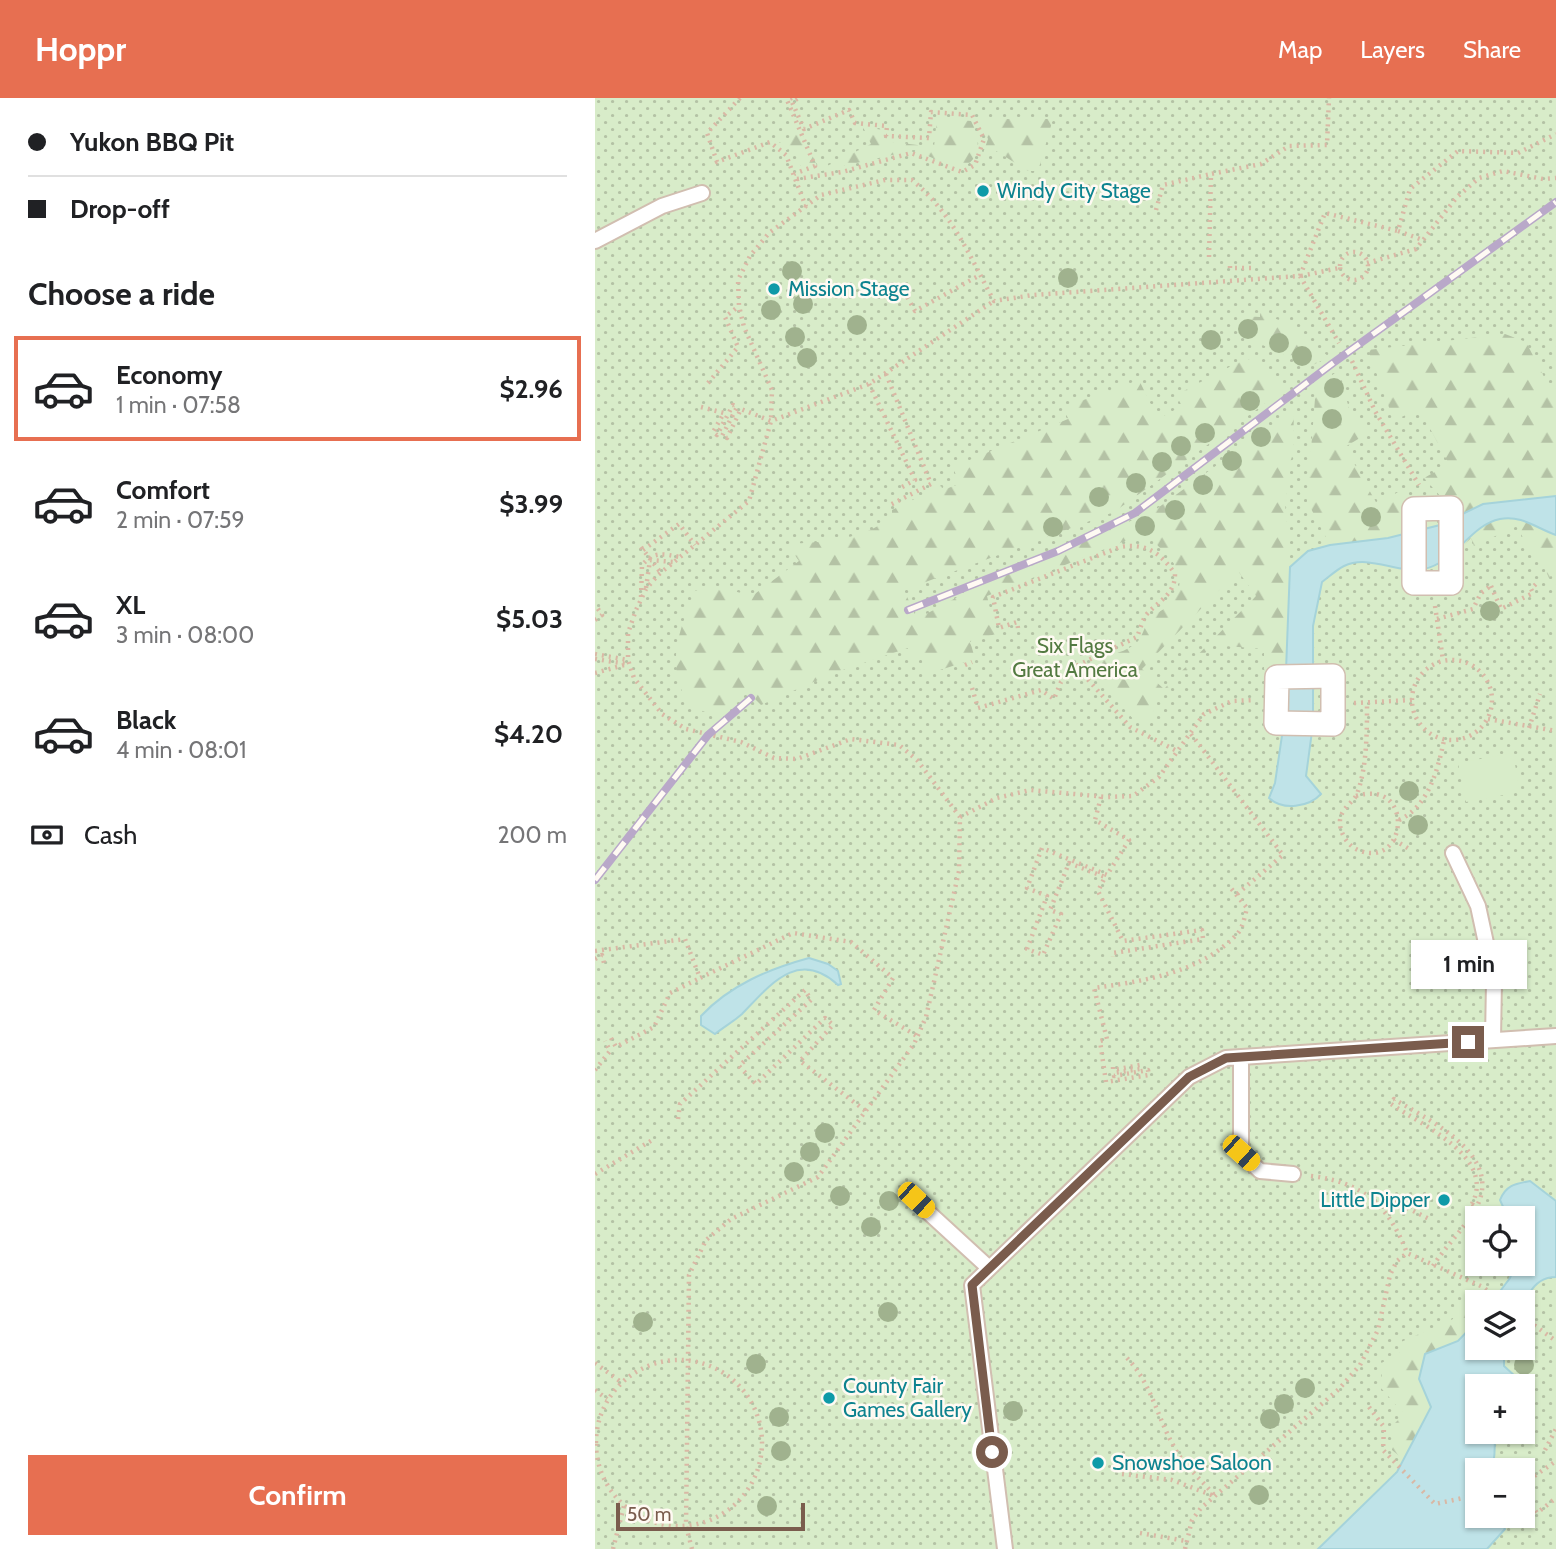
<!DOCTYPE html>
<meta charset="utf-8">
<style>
body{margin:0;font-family:Cabin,sans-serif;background:#f2f2f2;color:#202124;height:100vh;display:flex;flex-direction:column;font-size:26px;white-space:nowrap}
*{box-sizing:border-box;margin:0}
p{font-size:23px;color:#757577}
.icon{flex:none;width:38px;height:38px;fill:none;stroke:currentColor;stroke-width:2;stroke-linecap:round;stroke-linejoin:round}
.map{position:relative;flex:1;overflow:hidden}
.panel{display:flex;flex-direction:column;background:#fff;width:595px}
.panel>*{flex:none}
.banner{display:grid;align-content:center;height:154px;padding:0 28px;background:#fff}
.controls{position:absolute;left:870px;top:1108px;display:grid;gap:14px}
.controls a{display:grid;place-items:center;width:70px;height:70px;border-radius:0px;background:#fff;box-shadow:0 2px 5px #0004;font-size:35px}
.scale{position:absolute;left:21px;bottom:18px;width:189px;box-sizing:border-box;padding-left:7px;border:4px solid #7a5c4d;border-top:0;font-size:19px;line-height:24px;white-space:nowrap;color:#7a5c4d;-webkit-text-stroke:5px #fffaf3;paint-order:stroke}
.end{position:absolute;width:32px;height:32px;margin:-16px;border:9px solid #7a5c4d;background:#fff;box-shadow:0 0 0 4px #fff}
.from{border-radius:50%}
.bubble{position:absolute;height:49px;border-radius:0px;background:#fff;box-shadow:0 2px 5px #0004;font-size:23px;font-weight:800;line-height:49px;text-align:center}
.car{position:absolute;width:21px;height:42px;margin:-21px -10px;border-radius:9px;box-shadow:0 0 5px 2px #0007;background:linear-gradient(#f5c518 24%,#345 0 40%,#f5c518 0 76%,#345 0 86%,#f5c518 0)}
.banner b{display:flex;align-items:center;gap:24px;height:66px;font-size:26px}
.banner b+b{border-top:2px solid #e0e0e0}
.banner i{width:18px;height:18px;background:#202124}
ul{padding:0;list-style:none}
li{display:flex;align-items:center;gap:21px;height:105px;margin:0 14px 10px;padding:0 14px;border:4px solid transparent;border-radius:0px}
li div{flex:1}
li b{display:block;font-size:26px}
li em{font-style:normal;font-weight:800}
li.selected{border-color:#e76f51}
li>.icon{width:63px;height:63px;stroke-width:1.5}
h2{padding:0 28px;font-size:32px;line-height:84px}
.pay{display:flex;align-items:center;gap:18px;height:77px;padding:0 28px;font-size:26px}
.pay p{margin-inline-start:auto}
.button{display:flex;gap:14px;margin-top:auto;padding:14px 28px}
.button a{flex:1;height:80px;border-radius:0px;background:#e76f51;color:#fff;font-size:28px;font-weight:800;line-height:80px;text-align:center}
header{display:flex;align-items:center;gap:42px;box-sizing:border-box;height:98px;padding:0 35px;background:#e76f51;color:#fff}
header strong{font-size:33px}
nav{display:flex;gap:38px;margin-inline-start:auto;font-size:24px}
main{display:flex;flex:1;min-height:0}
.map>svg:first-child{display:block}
.green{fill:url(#green-dots);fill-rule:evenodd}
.forest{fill:url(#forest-firs);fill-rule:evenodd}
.pitch{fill:#d8ecc9}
.water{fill:#bfe3e8;stroke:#a5d3da;stroke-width:2}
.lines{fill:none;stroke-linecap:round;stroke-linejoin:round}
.service-casing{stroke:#d1beb0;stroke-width:18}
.pedestrian-casing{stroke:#d1beb0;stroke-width:26}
.path{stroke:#d9b8a5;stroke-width:4.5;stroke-dasharray:2 5;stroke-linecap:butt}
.service{stroke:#fff;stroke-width:14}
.pedestrian{stroke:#fff;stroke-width:23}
.rail-casing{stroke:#b9a8c9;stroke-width:8}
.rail{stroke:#fffaf3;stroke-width:5;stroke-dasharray:16;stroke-linecap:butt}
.tree{fill:#a0b28e}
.route{stroke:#7a5c4d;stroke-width:9}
.culture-dot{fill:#0f9aa8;stroke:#fffaf3;stroke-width:2.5}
.labels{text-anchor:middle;stroke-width:5;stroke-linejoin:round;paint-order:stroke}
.culture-label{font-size:21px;fill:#0d838f;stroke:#fffaf3;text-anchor:start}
.park-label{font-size:21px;fill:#537a41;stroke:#fffaf3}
</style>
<header>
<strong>Hoppr</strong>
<nav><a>Map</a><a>Layers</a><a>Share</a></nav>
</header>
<main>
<section class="panel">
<div class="banner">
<b><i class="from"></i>Yukon BBQ Pit</b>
<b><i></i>Drop-off</b>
</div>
<h2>Choose a ride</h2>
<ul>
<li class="selected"><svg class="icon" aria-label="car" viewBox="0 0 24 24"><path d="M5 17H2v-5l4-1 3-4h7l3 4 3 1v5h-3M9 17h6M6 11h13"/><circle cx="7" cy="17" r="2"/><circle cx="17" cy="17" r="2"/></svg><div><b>Economy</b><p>1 min · 07:58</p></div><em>$2.96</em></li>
<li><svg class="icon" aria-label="car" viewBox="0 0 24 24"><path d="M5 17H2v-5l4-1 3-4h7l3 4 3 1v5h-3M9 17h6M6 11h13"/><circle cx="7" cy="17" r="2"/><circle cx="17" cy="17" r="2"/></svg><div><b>Comfort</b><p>2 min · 07:59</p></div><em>$3.99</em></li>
<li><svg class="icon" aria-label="car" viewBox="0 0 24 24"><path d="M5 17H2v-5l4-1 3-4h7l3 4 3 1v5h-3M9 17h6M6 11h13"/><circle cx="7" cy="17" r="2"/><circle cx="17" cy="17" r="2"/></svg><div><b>XL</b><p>3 min · 08:00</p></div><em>$5.03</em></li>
<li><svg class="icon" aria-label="car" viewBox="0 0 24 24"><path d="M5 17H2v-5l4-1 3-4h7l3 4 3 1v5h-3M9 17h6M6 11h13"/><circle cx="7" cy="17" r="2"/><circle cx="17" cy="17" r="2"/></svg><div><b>Black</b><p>4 min · 08:01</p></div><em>$4.20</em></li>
</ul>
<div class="pay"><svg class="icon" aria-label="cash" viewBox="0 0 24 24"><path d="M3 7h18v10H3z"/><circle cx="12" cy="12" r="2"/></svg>Cash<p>200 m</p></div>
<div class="button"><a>Confirm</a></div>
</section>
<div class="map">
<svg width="961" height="1451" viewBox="0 0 961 1451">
<defs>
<pattern id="green-dots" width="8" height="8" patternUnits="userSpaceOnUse" patternTransform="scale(1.75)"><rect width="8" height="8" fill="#d8ecc9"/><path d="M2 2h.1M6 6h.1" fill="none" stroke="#b4c2a5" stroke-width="1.8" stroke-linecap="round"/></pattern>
<pattern id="forest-firs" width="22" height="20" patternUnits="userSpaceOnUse" patternTransform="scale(1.75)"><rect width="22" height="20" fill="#d8ecc9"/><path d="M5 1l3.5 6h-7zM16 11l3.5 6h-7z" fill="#b4c2a5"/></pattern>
</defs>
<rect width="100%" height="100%" fill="#fdf6ec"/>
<!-- green -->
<path class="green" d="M0 0H961V1451H0ZM882 1120H928V1166H882ZM882 1204H928V1250H882ZM882 1288H928V1334H882ZM882 1372H928V1418H882Z"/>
<!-- forest -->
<path class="forest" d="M195 9 224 72 276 46 268 29 289 32V43L339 49 342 20 376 23C386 41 387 64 363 71L319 52 209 77 198 49 189 53 182 46 196 39Z
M385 21H458L443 73H433L398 51 390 64H385L393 41Z
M665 215 695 226 734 259 714 269 651 239 646 218 665 219Z
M910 236 931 244 961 302V472L954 480 944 458 938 460 922 428 879 448 876 440 864 453 856 410 829 380 854 366 824 310 799 323 773 252Z
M658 260 693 289 519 414 309 492 322 521 392 483 444 464 560 412 699 311 698 351 690 405 695 469 691 579 669 576V551L618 547 569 596 565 594 555 607 560 611 552 622 540 623 491 568C509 555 525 558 540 546 547 541 549 529 554 522 561 514 574 510 579 501 595 474 574 459 556 441H535L392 498 401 536 375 543 380 561 332 576 325 557 317 559 313 550 239 575 166 607 150 591 121 618 94 608C70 564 83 537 100 493L116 487 157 498 204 463 192 446C230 444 265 443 297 419V412L346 388 348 392 364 386 358 369 473 321 469 309 544 282 563 321 587 308 581 297 642 265ZM643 473 661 498 569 591 547 571Z
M743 273 754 310 773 335 750 349 782 406 805 393 819 411 814 434 793 440 735 447 712 403 721 288Z
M865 1204 882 1214V1223L863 1243 830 1257 824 1281 836 1309 809 1362 797 1352V1328L809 1316 786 1290 787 1272 783 1267 809 1252 806 1244 858 1221 860 1205Z"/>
<!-- pitch -->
<path class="pitch" d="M918 655 925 694 871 704 863 665Z"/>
<!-- water -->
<path class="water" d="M961 398V437C941 430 927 417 905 421 875 427 861 464 829 471 803 476 774 456 749 468 741 472 734 479 727 484L718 528V626L711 678 726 696C714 709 688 713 674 700L680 685 689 624 695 469 713 453 735 447 793 440 845 427 888 406Z
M214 860 233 866 243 873 246 886 243 887C203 850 175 887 147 916 139 923 129 929 120 936L106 927V918C135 887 174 871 214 860Z
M935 1083 961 1103V1179C949 1179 940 1185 934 1196L939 1200 928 1216V1204H897L915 1180 920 1166H928V1120H913L905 1102C911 1087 920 1086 935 1083Z
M882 1223V1250H909V1268L920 1278 918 1288H882V1334H901C898 1348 902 1359 896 1372H882V1418H903L910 1431 892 1451H723L802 1374 836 1309 824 1281 830 1256 863 1243Z"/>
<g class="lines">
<defs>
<path id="service" d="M0 143 67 108 107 95
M858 755 883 808 899 882 898 942
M646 959V1055L665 1073 698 1076
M321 1103 394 1170
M410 1451 377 1187 594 979 631 960 961 938"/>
<path id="pedestrian" d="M856 410V485H819V411Z
M738 578V626L681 625 682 579Z"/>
</defs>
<!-- service casing -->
<use href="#service" class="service-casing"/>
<!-- pedestrian casing -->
<use href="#pedestrian" class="pedestrian-casing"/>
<!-- path -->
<path class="path" d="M145 0 112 35 122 64 175 44 191 57 211 109
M197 0 192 2 220 68 199 76
M202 81 247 74 316 55 367 74 380 67 389 41 377 17 336 14 334 40 291 38 292 28 260 25 254 12 209 31 197 4 204 0
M561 112 568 87 616 76
M803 133 828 142
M745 168a14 14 0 1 1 28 0a14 14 0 1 1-28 0Z
M614 159 616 76 666 66 694 48 732 47 734 0
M772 165 821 151 862 99 884 80 908 73 948 81 961 80
M635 168V170H661
M705 178 730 115 803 133 815 91 863 53 923 55 961 36
M706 178 744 170
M309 193 320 213 385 177
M757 263 780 313 824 387
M291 276 336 386 295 407
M113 285 143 249 130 219 144 208
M274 286 320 382 307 389
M106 309 129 315 118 334 122 337 138 307 142 309 127 338 132 340 146 311 176 323 274 286 399 203
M46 449 66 475
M48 452 84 426 100 447
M896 488 906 511 938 495 936 491 941 486
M51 490 55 462 79 464
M46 499 47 467C59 453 68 456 85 459
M840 508 848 562
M842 521 878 511 886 495 897 487
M0 522 7 517 1 508
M423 530 422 524 404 530 398 499 525 449C551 445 565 454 580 476 580 497 563 503 551 517 547 523 545 532 542 539L481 568 535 629 584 654
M0 556 33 562
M0 561 32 566
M817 602a40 40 0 1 1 80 0a40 40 0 1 1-80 0Z
M370 567 377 564
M0 575 33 566
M377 590 383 610 446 592 459 601 466 584 481 568
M759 605 817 602
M893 621 961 633
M934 630 945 596
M596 636 688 757 641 797
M761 698C821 680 812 773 763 752 752 747 744 734 745 722 747 709 758 705 762 696 772 669 772 634 772 605
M506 699 500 722 534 742 512 777 447 750 432 790 452 798 432 851 448 857 466 816 455 812 474 765 510 779 503 793 528 843 607 832 608 841 518 855V859
M365 719 402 700 435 692 512 699 538 698 564 679 609 616 637 603 660 602
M804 722C833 709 843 672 849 642
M799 742 816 752
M0 853 90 841 105 880 198 835 256 844 298 880 279 912 322 938
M0 861 7 857 10 869
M16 940 21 949 59 929 75 895 105 880
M518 969V972L545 967V971L519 975V978L553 972 554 977 511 984 505 943 512 941 499 890C548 883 607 875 643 835 648 829 650 817 652 810L635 789
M0 972 15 953 10 943
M83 1021 85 1006 210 892 216 902 144 968 161 986 230 920 238 927 205 963 272 1014
M0 1076 59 1041
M716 1078C768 1084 794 1108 812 1155
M779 1100 797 1102 834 1121
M838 1168C851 1147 878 1122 885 1101 901 1052 831 1021 799 1001L796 1006C828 1028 901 1059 877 1106L873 1104
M928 1219 961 1243
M532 1260C556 1285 562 1318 578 1347 587 1366 607 1382 620 1398
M1 1345a83 83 0 1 1 166 0a83 83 0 1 1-166 0Z
M0 1265 26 1284
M0 1292 12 1301
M774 1309 789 1329 788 1352 840 1406 882 1397
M950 1352 961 1331
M527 1376 577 1382 619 1398
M928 1386 961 1363
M928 1396 942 1415 961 1400
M545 1435 591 1443
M18 1451 29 1408
M97 1451 91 1428 94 1177 111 1142 136 1121 223 1079 319 946 331 919 364 773 365 719 322 662 304 647 256 641 202 661 179 660 146 644 91 631 67 616 39 580 33 562V535L41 512 51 491 63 477 154 403 176 323 177 292 149 229 144 208 143 182 155 158 174 135 226 97 290 82H317C358 116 374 157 399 203L438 197 705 178 744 245
M590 1451 597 1422 606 1410 744 1291 765 1267 783 1232 795 1177 802 1163 812 1155 888 1189 907 1204"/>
<!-- service -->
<use href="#service" class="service"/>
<!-- pedestrian -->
<use href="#pedestrian" class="pedestrian"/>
<defs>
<path id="rail" d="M313 512 463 453 540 415 738 265 961 104
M0 782 113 637 156 600"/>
</defs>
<!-- rail casing -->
<use href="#rail" class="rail-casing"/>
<!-- rail -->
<use href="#rail" class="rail"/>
</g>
<!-- trees -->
<g class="tree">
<circle cx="197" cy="173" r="10"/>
<circle cx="473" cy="180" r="10"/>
<circle cx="208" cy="206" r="10"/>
<circle cx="176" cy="212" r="10"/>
<circle cx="262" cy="227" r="10"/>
<circle cx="653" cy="231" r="10"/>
<circle cx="200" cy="239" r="10"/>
<circle cx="616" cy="242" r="10"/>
<circle cx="684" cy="245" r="10"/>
<circle cx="707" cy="258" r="10"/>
<circle cx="212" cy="260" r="10"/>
<circle cx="739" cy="290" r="10"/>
<circle cx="655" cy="303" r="10"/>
<circle cx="737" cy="321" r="10"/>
<circle cx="610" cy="335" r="10"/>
<circle cx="666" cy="339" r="10"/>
<circle cx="586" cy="348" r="10"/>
<circle cx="637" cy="363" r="10"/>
<circle cx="567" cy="364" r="10"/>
<circle cx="541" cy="385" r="10"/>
<circle cx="608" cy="387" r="10"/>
<circle cx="504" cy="399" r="10"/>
<circle cx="580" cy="412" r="10"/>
<circle cx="776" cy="419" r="10"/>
<circle cx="550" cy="428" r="10"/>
<circle cx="458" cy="429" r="10"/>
<circle cx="895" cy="513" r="10"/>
<circle cx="814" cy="693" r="10"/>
<circle cx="823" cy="727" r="10"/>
<circle cx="230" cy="1035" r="10"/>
<circle cx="215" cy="1054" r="10"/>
<circle cx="199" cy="1074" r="10"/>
<circle cx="245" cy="1098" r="10"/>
<circle cx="294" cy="1103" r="10"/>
<circle cx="276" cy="1129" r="10"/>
<circle cx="293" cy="1214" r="10"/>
<circle cx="48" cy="1224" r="10"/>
<circle cx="161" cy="1266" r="10"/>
<circle cx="929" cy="1267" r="10"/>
<circle cx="710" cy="1290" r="10"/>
<circle cx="689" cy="1306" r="10"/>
<circle cx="418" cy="1313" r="10"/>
<circle cx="184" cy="1319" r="10"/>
<circle cx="675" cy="1321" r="10"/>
<circle cx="186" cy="1353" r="10"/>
<circle cx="664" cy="1397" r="10"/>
<circle cx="172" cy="1408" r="10"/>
</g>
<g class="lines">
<!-- route -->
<path class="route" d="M397 1354 377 1187 594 979 631 960 873 944"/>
</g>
<!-- markers -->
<g class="culture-dot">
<circle cx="388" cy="93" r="7"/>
<circle cx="179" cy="191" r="7"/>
<circle cx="849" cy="1102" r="7"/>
<circle cx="234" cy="1300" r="7"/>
<circle cx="503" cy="1365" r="7"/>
</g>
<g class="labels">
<!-- culture labels -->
<g class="culture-label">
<text x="402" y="100">Windy City Stage</text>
<text x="193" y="198">Mission Stage</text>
<text x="835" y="1109" text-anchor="end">Little Dipper</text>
<text x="248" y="1295">County Fair<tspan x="248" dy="24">Games Gallery</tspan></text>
<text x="517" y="1372">Snowshoe Saloon</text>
</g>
<!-- park labels -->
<g class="park-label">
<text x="480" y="555">Six Flags<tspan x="480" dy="24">Great America</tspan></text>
</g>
</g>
</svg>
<div class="controls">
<a><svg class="icon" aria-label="locate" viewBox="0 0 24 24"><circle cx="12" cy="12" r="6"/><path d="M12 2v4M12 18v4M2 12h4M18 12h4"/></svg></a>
<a><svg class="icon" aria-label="layers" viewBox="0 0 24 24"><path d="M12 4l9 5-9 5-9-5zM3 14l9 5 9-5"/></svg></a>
<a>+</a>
<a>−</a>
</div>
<div class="scale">50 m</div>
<i class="end from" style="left:397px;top:1354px"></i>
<i class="end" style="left:873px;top:944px"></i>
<div class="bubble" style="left:816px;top:842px;width:116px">1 min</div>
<i class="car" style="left:646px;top:1055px;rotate:132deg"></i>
<i class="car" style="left:321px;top:1102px;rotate:133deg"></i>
</div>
</main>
